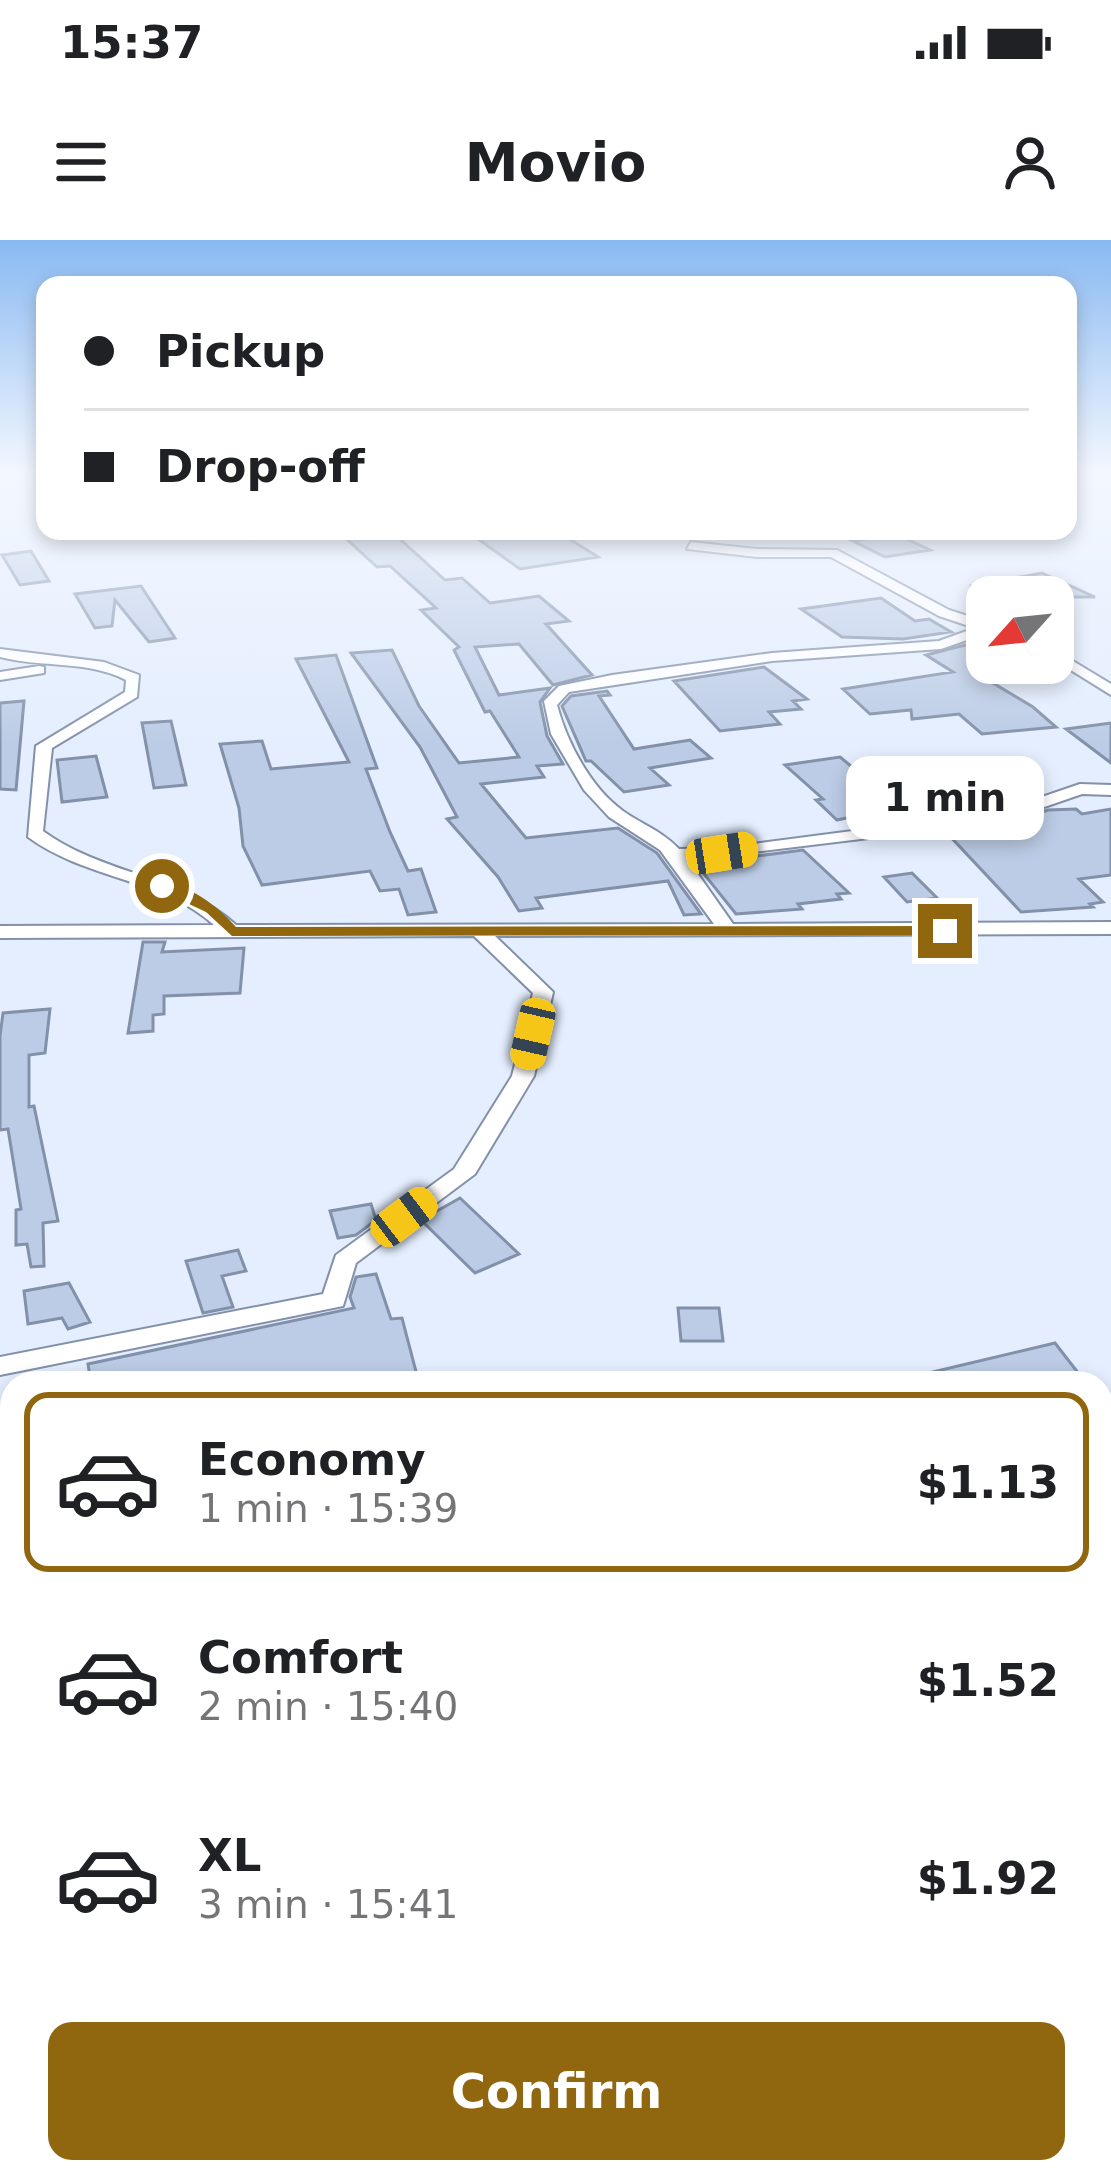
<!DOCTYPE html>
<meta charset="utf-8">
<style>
body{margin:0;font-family:"DejaVu Sans",sans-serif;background:#f6f6f6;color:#202124;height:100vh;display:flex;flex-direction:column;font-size:45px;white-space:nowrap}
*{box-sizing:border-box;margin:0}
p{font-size:39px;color:#757577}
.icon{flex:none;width:66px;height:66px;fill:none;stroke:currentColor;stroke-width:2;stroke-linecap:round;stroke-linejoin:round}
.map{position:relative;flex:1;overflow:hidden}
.side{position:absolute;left:0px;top:1131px;width:1113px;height:813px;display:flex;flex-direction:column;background:#fff;border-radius:36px 36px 0 0;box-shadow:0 6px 18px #0003}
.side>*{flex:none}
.guide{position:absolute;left:36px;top:36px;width:1041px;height:264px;border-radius:24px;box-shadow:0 6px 18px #0003;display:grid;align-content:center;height:264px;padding:0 48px;background:#fff}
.needle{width:78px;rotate:243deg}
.fabs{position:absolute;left:966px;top:336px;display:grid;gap:24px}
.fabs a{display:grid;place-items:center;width:108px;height:108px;border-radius:24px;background:#fff;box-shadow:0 6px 18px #0003;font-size:60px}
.end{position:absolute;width:54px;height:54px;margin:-27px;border:15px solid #90670e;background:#fff;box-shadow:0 0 0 6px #fff}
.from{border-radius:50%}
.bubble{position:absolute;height:84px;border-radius:24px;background:#fff;box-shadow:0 6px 18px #0003;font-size:39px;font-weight:800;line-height:84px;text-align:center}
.car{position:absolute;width:36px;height:72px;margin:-36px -18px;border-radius:15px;box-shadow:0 0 9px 3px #0007;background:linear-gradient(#f5c518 24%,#345 0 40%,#f5c518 0 76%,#345 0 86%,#f5c518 0)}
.guide b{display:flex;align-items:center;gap:42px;height:114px;font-size:45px}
.guide b+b{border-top:3px solid #e0e0e0}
.guide i{width:30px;height:30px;background:#202124}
ul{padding:21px 0 0;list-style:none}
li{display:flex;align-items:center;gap:36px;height:180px;margin:0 24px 18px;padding:0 24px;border:6px solid transparent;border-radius:24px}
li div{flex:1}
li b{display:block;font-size:45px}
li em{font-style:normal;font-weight:800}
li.current{border-color:#90670e}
li>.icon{width:108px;height:108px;stroke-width:1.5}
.primary-button{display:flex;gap:24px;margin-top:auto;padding:24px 48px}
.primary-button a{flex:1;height:138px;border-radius:24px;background:#90670e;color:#fff;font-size:48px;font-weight:800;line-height:138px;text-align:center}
.status{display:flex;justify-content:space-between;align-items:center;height:84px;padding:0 60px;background:#fff;direction:ltr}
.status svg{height:33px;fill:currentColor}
header{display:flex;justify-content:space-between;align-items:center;height:156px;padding:0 48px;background:#fff;font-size:54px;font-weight:800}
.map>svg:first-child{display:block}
.building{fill:#bccce6;stroke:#8291a9;stroke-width:3}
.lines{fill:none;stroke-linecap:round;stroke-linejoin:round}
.street-casing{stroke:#8291a9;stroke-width:4}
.street{fill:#fff;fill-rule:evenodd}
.route{fill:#90670e}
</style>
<div class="status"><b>15:37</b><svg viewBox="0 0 49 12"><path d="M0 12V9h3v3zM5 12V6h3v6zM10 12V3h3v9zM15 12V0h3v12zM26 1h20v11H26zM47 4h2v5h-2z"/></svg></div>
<header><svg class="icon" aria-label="menu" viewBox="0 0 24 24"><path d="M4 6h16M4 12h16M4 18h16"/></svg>Movio<svg class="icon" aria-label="person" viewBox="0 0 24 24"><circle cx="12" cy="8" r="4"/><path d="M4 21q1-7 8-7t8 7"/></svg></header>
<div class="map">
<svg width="1111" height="1943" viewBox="0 0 1111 1943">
<rect width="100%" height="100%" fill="#e4eefe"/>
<!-- building -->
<path class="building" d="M338 291H391L445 340 462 338 490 363 539 356 569 381 546 384 592 435 553 445 519 404 475 407 499 455 550 448 540 462 547 496 563 524 537 526 544 537 481 544 526 598 618 588 657 613 701 674 684 675 668 641 536 658 542 668 519 671 498 637 447 579 457 577 420 507 351 413 392 410 419 466 459 523 519 517 490 471 485 472 454 410 459 407 421 370 436 368 390 326 377 327Z
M467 291H532L533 297 560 293 598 317 520 329Z
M896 294 930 310 885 317 853 301Z
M31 311 49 341 20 345 2 315Z
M1042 333 1095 357H972L971 346Z
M141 346 175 398 149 402 115 360 112 386 95 388 75 354Z
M881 358 915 381 929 379 951 392 903 399 842 397 801 369Z
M969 404 987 415V423H1000L1018 435 988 440 1033 467 1056 487 982 494 959 474 912 479 911 470 870 474 843 449 953 432 926 415Z
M336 415 377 528 366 529 390 592 408 631 421 629 436 672 408 675 399 649 380 651 370 631 262 645 243 606 239 568 220 504 262 501 271 529 349 522 296 419Z
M764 427 807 459 793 461 801 469 769 472 780 484 720 491 674 441Z
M607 451 610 455 599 456 634 509 690 500 711 518 650 528 669 545 624 552 591 521H586L562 466 571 456Z
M24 461 16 550 0 549V463Z
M171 481 186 545 154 548 142 483Z
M1111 483V523L1066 489Z
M96 516 107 557 62 562 57 520Z
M840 517 880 550 906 565 837 580 816 560 823 559 785 525Z
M1076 569 1082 574 1111 569V635L1079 639 1103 662 1090 664 1093 667 1021 672 947 593 1002 586 1048 570Z
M803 610 849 653 837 654 841 659 798 664 802 669 736 674 696 624Z
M912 633 937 658 907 662 884 637Z
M143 702H165L162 712 244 708 240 753 164 756V774L153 775V791L128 793Z
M50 769 45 813 29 815V867L34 866 58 981 43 983 44 1026 31 1027 27 1004 16 1005V970L21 969 8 889 0 890V796L3 773Z
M460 958 519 1014 475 1033 421 980Z
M371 964 376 980 356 995 338 998 330 971Z
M238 1010 246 1031 222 1036 233 1067 203 1073 186 1021Z
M376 1034 391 1079 402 1078 419 1143H202L201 1134 158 1143H91L88 1124 354 1068 350 1057 356 1037Z
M69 1043 90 1082 68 1089 62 1078 28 1084 24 1051Z
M678 1068H719L723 1101H681Z
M1055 1103 1086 1143H916V1136Z"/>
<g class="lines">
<defs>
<path id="street" d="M691 302 757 309 837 310 949 370 987 382V393L941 409 772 421 569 452 557 465C567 503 591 548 623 571 643 585 662 591 679 609L722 608 998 572 1080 544 1111 545V555L1082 554 1001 582 688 620 733 684 1111 682V694L495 696 553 752 534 836 475 934 356 1023 343 1066 0 1135V1117L323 1054 336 1015 454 929 512 836 533 753 474 696 0 698V686L214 685C164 639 85 639 28 597L36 506 125 452 126 440C88 420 41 428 0 417V409L104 422 139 435 137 457 52 508 43 591C103 635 181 635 236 685L714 684 660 610 609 577 584 550 551 494 544 461 559 446 612 435 772 413 939 401 975 388 939 376 831 317H757L687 309Z
M1053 409 1111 444V455L1053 419Z
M39 426 44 427V433L0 440V432Z
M0 1480 12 1485V1523L0 1519Z
M103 1932H143L145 1943H105Z"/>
</defs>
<!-- street casing -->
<use href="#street" class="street-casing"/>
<!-- street -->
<use href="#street" class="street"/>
</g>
<!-- sky -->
<linearGradient id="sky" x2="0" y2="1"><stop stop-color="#89b9f1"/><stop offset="0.46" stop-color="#f3f7ff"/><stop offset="1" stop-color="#f3f7ff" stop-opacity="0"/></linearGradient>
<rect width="1111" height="505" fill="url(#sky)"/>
<!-- route -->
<path class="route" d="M157 643C187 642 217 665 236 687L945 686 952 691 945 695 232 696 206 672 157 649Z"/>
</svg>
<div class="fabs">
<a><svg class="needle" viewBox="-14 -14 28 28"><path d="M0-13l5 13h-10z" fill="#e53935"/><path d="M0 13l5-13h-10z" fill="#757577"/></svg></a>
</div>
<i class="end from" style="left:162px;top:646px"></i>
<i class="end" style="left:945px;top:691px"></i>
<div class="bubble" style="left:846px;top:516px;width:198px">1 min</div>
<i class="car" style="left:722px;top:613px;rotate:81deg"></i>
<i class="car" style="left:533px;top:794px;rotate:193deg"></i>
<i class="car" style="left:404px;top:977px;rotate:53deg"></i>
<div class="guide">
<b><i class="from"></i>Pickup</b>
<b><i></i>Drop-off</b>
</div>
<section class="side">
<ul>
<li class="current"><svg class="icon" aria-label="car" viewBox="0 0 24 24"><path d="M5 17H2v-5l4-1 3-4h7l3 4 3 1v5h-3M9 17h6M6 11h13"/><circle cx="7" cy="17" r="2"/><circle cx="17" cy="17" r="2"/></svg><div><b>Economy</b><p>1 min · 15:39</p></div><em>$1.13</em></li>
<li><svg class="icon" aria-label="car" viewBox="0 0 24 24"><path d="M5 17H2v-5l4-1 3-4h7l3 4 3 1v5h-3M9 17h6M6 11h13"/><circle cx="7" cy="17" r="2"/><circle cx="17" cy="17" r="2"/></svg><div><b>Comfort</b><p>2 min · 15:40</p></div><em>$1.52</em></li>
<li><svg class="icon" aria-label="car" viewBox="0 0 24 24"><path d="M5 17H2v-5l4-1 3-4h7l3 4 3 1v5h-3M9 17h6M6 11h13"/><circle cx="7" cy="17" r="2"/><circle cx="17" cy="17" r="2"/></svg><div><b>XL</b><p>3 min · 15:41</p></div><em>$1.92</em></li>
</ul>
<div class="primary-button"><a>Confirm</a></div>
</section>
</div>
